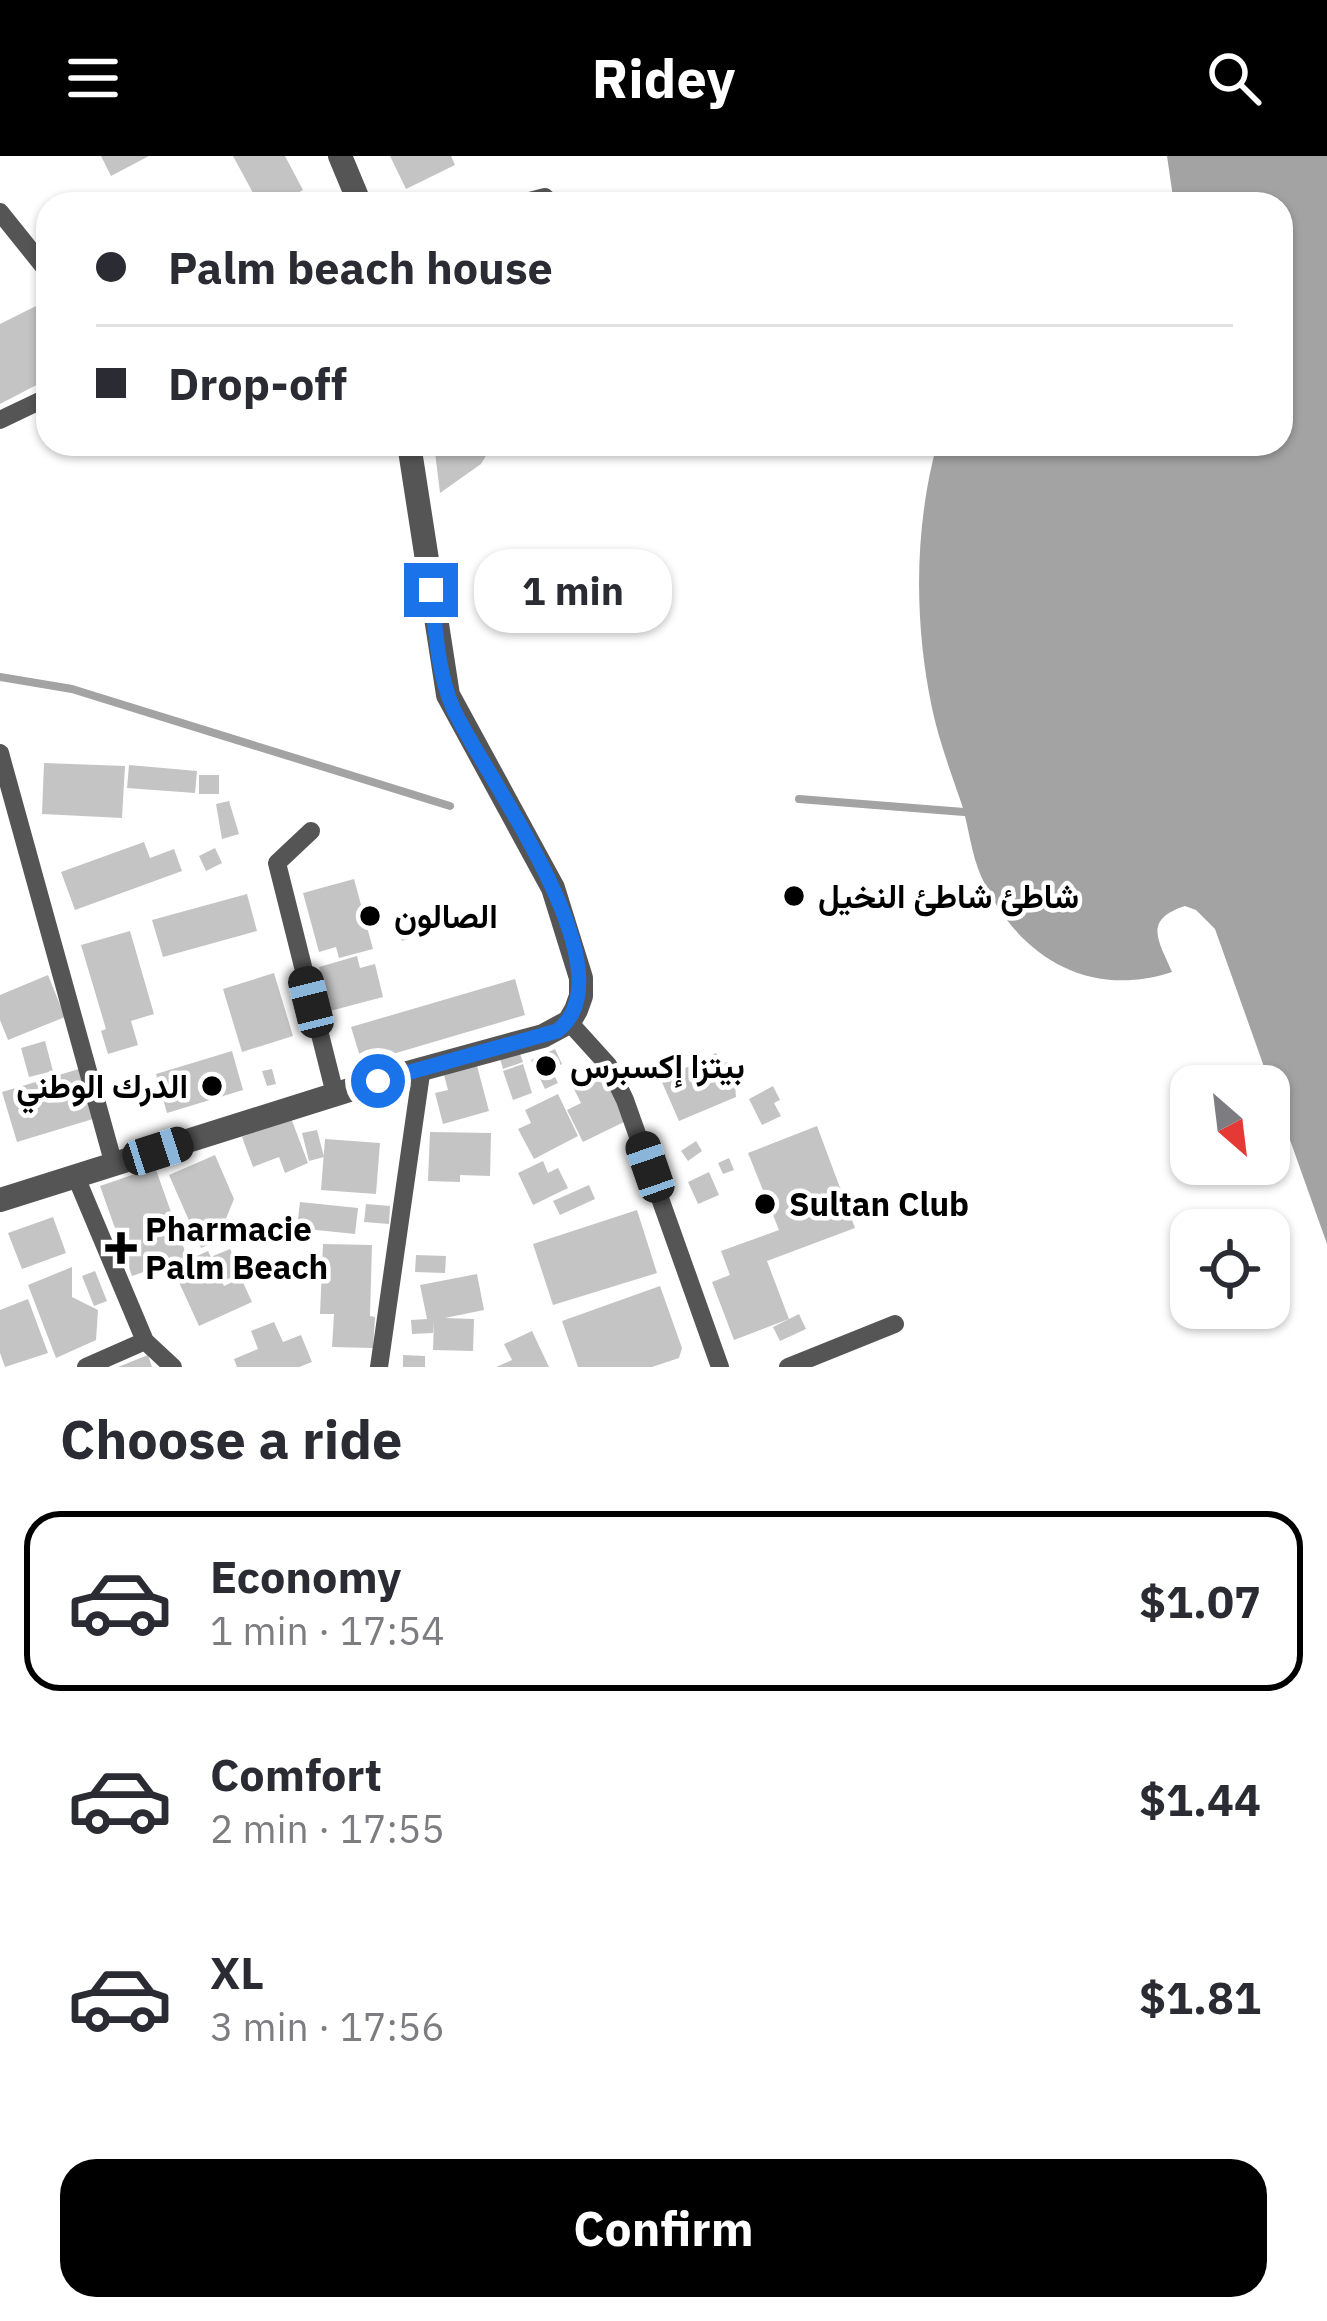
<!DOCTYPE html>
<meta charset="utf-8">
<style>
body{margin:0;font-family:"IBM Plex Sans",Vazirmatn,sans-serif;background:#f2f2f3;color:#2b2b33;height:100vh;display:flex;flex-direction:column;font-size:45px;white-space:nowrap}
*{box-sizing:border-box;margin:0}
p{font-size:39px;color:#7c7c81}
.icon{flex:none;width:66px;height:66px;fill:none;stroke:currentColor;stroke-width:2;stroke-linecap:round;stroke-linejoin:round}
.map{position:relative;height:1211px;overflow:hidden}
.sheet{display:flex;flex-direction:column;background:#fff;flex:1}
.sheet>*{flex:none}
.guide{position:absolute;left:36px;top:36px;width:1257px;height:264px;border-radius:36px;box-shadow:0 3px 9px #0004;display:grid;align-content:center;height:264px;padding:0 60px;background:#fff}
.needle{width:78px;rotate:152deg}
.tools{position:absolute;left:1170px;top:909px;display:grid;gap:24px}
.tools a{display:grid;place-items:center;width:120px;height:120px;border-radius:24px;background:#fff;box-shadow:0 3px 9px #0004;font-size:60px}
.end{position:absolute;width:54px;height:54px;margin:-27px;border:15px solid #1a73e8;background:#fff;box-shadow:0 0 0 6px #fff}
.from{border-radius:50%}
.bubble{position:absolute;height:84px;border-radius:36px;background:#fff;box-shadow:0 3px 9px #0004;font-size:39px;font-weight:700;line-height:84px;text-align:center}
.car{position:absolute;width:36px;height:72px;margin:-36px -18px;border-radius:15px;box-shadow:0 0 9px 3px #0007;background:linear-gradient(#222 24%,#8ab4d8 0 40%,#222 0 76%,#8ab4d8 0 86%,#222 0)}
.guide b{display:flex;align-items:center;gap:42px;height:114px;font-size:45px}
.guide b+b{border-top:3px solid #e1e1e2}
.guide i{width:30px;height:30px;background:#2b2b33}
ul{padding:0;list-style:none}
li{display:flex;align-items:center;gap:36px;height:180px;margin:0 24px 18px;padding:0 36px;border:6px solid transparent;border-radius:36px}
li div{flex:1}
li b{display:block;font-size:45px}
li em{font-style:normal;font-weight:700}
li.on{border-color:#000}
li>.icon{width:108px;height:108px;stroke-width:1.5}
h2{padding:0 60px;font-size:54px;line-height:144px}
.cta{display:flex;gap:24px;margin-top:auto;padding:24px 60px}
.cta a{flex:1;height:138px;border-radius:36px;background:#000;color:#fff;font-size:48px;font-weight:700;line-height:138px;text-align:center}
header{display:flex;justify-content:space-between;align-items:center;height:156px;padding:0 60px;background:#000;color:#fff;font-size:54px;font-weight:700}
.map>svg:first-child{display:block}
.water{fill:#a3a3a3}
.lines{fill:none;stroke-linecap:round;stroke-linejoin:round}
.stream{stroke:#a3a3a3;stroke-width:8}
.building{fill:#c4c4c4}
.minor{stroke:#555;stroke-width:18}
.tertiary{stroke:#555;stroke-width:24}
.route{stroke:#1a73e8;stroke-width:15}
.poi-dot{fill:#000;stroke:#fff;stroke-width:4.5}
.labels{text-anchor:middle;stroke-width:9;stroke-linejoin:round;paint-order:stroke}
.poi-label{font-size:33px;font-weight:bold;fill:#000;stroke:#fff;text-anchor:start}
</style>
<header><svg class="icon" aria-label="menu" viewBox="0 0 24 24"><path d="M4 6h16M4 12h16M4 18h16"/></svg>Ridey<svg class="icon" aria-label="search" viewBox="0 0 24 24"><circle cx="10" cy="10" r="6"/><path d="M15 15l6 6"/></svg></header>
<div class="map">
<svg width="1327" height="1211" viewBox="0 0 1327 1211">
<rect width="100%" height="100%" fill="#fff"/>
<!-- water -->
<path class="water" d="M1167 0H1327V1088L1215 773 1196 754 1185 750C1142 764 1159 785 1172 816 1087 844 1016 799 981 720 971 697 969 672 962 649 951 617 939 585 932 552 914 467 914 372 937 288H1281V48H1174Z"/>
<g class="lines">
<!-- stream -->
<path class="stream" d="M0 521 72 533 450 650
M799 643 964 656"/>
</g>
<!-- building -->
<path class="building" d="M101 0H149L111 20Z
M233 0H285L303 34 289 42 291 46 287 48H259Z
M390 0H451L455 9 406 33Z
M48 144V223L0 248V168Z
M434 288H493L481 308 440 337Z
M44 607 125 610 122 662 42 658Z
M129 609 197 615 195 637 127 632Z
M199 619H219V638H199Z
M229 645 239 678 222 683 216 648Z
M144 686 150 702 174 693 182 715 75 754 61 716Z
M215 692 222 707 206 715 199 700Z
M354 723 373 793 339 802 336 791 319 796 303 737Z
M247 738 257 775 163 801 152 764Z
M415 768 419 779 402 785 398 773Z
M130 775 154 858 131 865 138 889 108 898 101 875 106 873 81 789Z
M357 800 360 812 375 808 383 841 330 855 319 811Z
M274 817 293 880 242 896 223 833Z
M48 819 65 861 8 884 0 864V839Z
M515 823 525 859 362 907 351 871Z
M45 885 53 915 29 921 21 892Z
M518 892 523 906 503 913 499 899Z
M555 893 562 908 551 913 558 927 545 933 531 904Z
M232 895 243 934 167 957 156 918Z
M716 897 723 906 742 909 744 920 735 928 736 941 679 965 661 924Z
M476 906 489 955 443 968 435 937 448 934 443 915Z
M523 908 532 937 513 944 503 915Z
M79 913 93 963 17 986 2 936Z
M272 913 276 928 267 930 262 915Z
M603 916 626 965 583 986 567 954 581 947 573 931Z
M773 930 780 944 774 947 781 960 762 969 749 943Z
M558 938 578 980 534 1003 518 973 531 967 525 954Z
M291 962 308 1007 285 1017 279 1001 253 1011 242 981Z
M817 970 855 1072 767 1105 789 1163 734 1184 712 1126 730 1119 721 1095 779 1074 748 997Z
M317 974 324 1001 309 1005 302 977Z
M430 976 491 977 490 1020 460 1019V1026L428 1025Z
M325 983 380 987 376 1038 321 1034Z
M696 985 702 995 688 1005 681 995Z
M215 999 234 1043 225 1065 231 1079 201 1092 169 1019Z
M729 1002 734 1014 723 1018 718 1007Z
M543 1005 548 1017 558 1012 568 1032 533 1049 518 1017Z
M155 1011 187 1101 132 1120 100 1030Z
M709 1016 719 1039 698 1048 688 1026Z
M589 1029 595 1043 560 1059 553 1045Z
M300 1046 358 1052 355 1078 297 1072Z
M366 1048 390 1050 389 1068 364 1066Z
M637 1054 657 1117 553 1149 533 1088Z
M53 1061 66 1097 22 1113 8 1077Z
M323 1088 372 1089 370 1160 375 1161 373 1192 332 1191 334 1158H320Z
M230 1093 241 1117 223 1125 213 1100Z
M208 1095 224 1130 241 1122 252 1146 199 1170 172 1111Z
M416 1099 446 1100 445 1117 415 1116Z
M72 1111V1141L98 1154 96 1184 56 1202 28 1129Z
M95 1115 107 1145 94 1150 82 1120Z
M477 1118 484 1154 445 1162 474 1163 473 1195 433 1194 434 1164 433 1177 412 1178 411 1164 427 1163 420 1129Z
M660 1130 682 1192 679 1202 652 1211H578L562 1165Z
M28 1143 48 1197 5 1211 0 1197V1154Z
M799 1158 806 1173 780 1185 773 1171Z
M274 1166 283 1186 301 1179 312 1206 299 1211H237L234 1203 258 1193 251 1175Z
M532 1175 549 1211H496L512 1204 504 1188Z
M148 1199 152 1211H118Z
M403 1199 425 1200V1211H403Z"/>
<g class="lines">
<!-- minor -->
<path class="minor" d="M518 48 545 41
M0 56 48 116
M0 264 48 241
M0 597 114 1009
M311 675 277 707 335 938
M569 866 608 909 625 944 720 1211
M76 1021 145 1185 173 1211
M86 1211 145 1185
M379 1211 422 911
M788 1211 895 1168"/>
<!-- tertiary -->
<path class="tertiary" d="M340 0 360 48
M0 1044 378 925 543 880 569 866 576 854 581 840V822L553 732 448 539 409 288"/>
</g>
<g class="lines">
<!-- route -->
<path class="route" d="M378 925 557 875C635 817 482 617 453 552 437 515 436 473 431 434"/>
</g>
<!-- markers -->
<g class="poi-dot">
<circle cx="794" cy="740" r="12"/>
<circle cx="370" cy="760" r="12"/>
<circle cx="546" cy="910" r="12"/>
<circle cx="212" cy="930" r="12"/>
<circle cx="765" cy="1048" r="12"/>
<path d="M115 1074h12v12h12v12h-12v12h-12v-12h-12v-12h12z"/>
</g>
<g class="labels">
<!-- poi labels -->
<g class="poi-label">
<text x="818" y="752">شاطئ شاطئ النخيل</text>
<text x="394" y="772">الصالون</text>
<text x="570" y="922">بيتزا إكسبرس</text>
<text x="188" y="942" text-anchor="end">الدرك الوطني</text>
<text x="789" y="1060">Sultan Club</text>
<text x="145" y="1085">Pharmacie<tspan x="145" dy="38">Palm Beach</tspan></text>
</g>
</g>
</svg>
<div class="tools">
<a><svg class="needle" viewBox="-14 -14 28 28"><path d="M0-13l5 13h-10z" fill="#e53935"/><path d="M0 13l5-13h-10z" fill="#7c7c81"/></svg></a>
<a><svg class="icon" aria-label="locate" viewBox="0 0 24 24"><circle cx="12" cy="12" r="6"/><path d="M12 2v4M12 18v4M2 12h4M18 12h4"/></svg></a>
</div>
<i class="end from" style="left:378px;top:925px"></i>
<i class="end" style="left:431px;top:434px"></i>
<div class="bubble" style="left:474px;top:393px;width:198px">1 min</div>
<i class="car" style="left:311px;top:846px;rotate:346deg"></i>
<i class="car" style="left:158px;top:995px;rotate:72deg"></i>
<i class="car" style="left:650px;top:1011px;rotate:341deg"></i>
<div class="guide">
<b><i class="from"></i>Palm beach house</b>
<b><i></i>Drop-off</b>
</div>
</div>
<section class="sheet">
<h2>Choose a ride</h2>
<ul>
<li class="on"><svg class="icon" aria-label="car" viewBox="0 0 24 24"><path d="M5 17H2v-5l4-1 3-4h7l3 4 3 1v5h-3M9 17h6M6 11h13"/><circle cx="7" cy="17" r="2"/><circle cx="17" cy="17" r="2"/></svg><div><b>Economy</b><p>1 min · 17:54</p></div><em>$1.07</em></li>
<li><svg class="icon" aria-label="car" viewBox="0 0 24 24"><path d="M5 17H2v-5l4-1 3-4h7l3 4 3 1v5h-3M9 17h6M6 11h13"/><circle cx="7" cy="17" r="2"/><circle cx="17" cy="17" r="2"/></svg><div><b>Comfort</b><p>2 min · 17:55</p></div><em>$1.44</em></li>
<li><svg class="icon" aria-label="car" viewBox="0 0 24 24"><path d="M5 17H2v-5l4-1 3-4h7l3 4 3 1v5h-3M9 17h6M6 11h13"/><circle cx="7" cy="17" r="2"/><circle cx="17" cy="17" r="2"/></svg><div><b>XL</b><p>3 min · 17:56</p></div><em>$1.81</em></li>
</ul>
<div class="cta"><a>Confirm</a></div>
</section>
